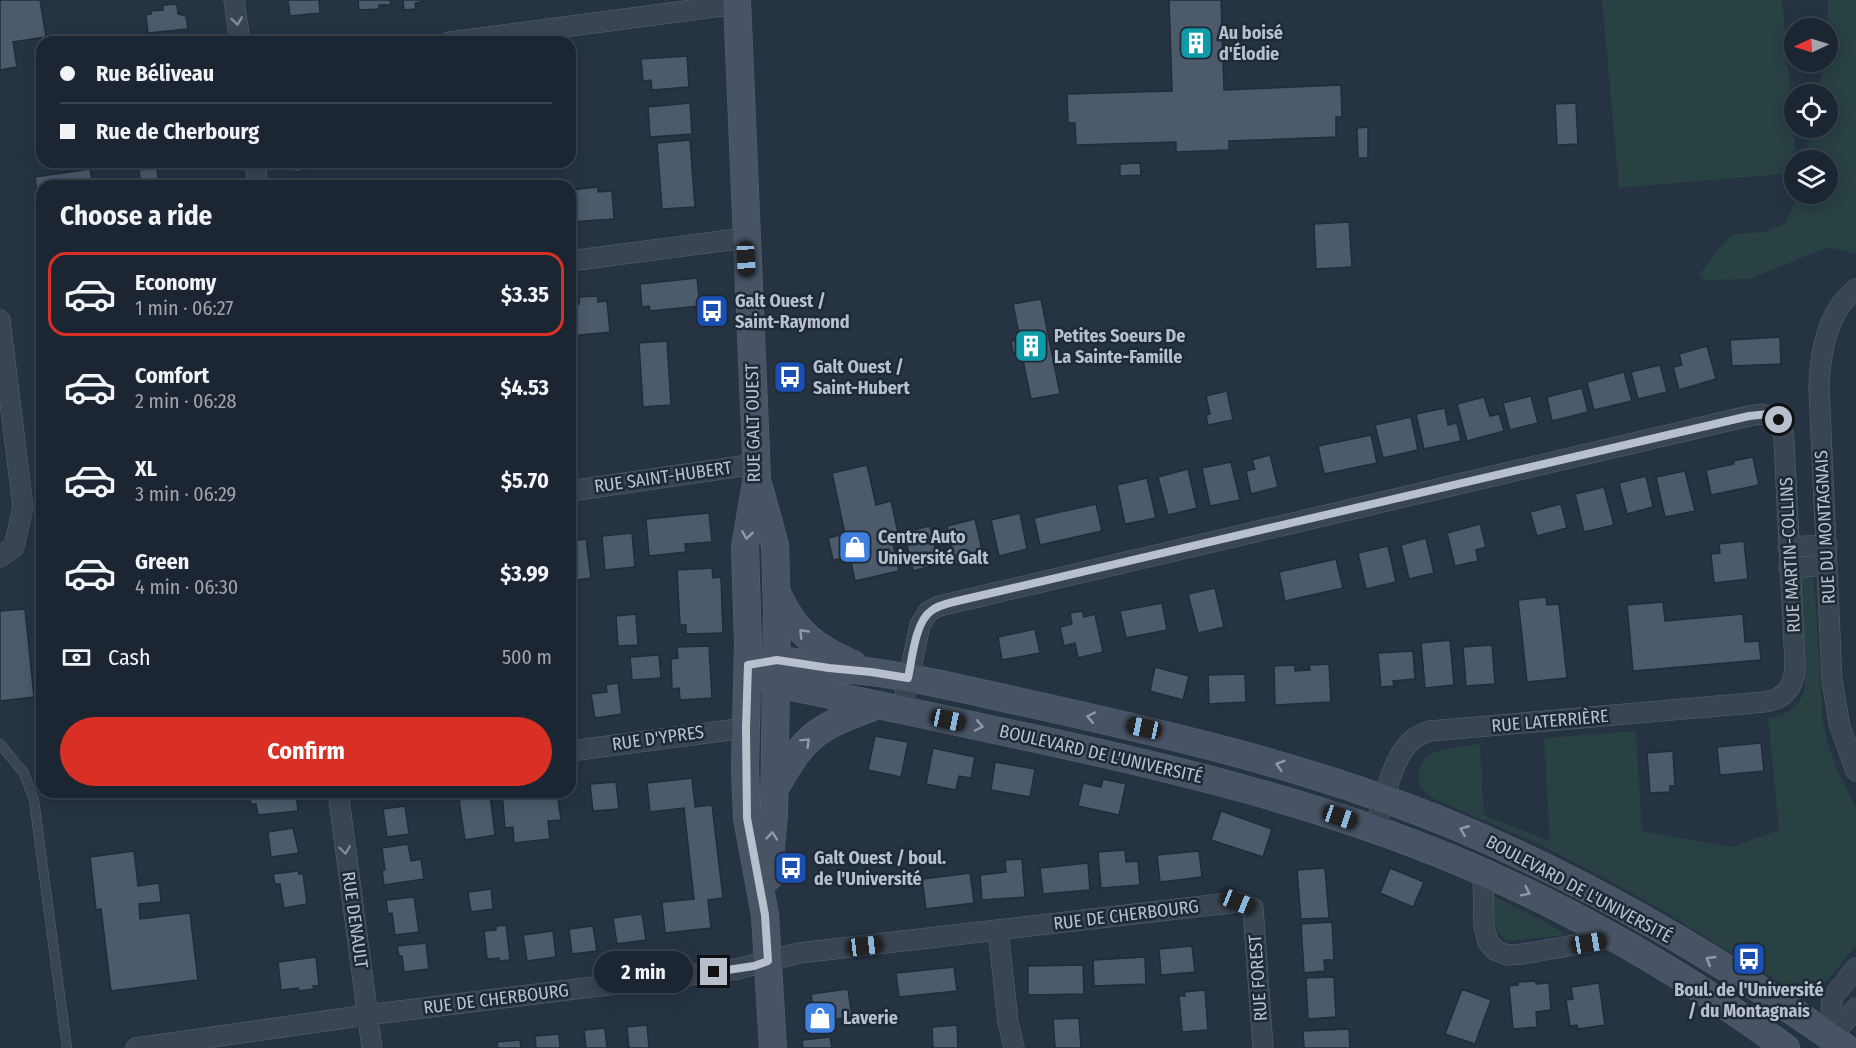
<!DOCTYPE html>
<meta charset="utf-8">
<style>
body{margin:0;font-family:"Fira Sans Condensed",sans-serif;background:#252e3a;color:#f1f3f6;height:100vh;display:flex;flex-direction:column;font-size:22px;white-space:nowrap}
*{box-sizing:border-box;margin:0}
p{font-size:20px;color:#a0a5ac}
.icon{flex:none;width:33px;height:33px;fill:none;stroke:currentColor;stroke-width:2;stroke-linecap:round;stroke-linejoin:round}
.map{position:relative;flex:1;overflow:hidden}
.panel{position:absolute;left:36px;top:180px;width:540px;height:618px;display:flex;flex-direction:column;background:#1c2632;border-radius:18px;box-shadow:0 3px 15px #0003,0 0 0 2px #3a434d}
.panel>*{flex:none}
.top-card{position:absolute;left:36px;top:36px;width:540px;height:132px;border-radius:18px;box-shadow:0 3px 15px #0003,0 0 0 2px #3a434d;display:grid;align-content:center;height:132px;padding:0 24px;background:#1c2632}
.needle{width:39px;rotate:266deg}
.controls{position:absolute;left:1784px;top:18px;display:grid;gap:12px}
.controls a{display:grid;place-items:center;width:54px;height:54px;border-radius:50%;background:#1c2632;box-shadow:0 3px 15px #0003,0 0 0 2px #3a434d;font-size:30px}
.end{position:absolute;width:27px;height:27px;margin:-14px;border:8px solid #b7c0cc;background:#111;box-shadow:0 0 0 3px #111}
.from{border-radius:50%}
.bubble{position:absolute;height:42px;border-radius:21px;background:#1c2632;box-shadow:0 3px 15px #0003,0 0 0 2px #3a434d;font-size:20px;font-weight:700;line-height:42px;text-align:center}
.car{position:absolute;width:18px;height:36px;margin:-18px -9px;border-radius:8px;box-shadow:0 0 4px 2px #0007;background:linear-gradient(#222 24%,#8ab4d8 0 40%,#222 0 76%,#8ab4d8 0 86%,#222 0)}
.top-card b{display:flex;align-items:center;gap:21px;height:57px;font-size:22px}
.top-card b+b{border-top:2px solid #3a434d}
.top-card i{width:15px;height:15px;background:#f1f3f6}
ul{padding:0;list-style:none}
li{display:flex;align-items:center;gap:18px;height:84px;margin:0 12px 9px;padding:0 12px;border:3px solid transparent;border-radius:18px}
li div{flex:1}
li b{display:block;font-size:22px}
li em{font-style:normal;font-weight:700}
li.on{border-color:#d93025}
li>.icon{width:54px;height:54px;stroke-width:1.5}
h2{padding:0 24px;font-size:27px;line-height:72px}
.pay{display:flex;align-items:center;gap:15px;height:66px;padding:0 24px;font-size:22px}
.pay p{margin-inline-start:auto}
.button{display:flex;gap:12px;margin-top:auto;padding:12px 24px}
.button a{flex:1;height:69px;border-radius:36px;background:#d93025;color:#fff;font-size:24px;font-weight:700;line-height:69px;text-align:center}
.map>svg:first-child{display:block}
.green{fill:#284143}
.building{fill:#4c5a6b;stroke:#212c39;stroke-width:1.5}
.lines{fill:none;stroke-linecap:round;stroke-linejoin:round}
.lane-casing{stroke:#58636f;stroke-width:10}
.street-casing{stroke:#58636f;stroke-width:21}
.secondary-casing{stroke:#58636f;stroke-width:28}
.lane{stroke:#3a4552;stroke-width:9}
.street{stroke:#3a4552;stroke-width:20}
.secondary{stroke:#485465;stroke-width:27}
.oneway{stroke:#7f8995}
.oneway2{stroke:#909aa8}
.route{stroke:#b7c0cc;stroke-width:8}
.labels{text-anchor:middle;stroke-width:5;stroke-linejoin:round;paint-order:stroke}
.poi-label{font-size:18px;font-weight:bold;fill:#b7c0cc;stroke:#1f2a37;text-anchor:start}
.street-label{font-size:18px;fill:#b7c0cc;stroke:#1f2a37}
</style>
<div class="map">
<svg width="1856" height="1048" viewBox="0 0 1856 1048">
<rect width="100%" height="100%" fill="#263342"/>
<!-- green -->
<path class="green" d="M1602 0H1782L1796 160H1794V173L1619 188Z
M1828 0H1856V254L1828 247 1750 279 1704 280 1699 275 1721 246 1732 234 1763 232 1785 224 1798 194H1827V160H1806L1812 128H1827V94H1818L1823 62H1827Z
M1809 575 1814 579 1823 722 1828 745 1837 769 1856 808V945L1828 980 1820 986 1799 989 1788 988 1659 908 1606 879 1543 846 1432 798 1420 787C1410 747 1453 748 1480 744L1484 815 1550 841 1544 738 1636 731 1642 831 1732 847 1779 830 1768 718C1788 715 1800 708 1805 687L1799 580 1802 576Z
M1493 896 1544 921 1567 935 1511 941 1505 940 1495 928Z"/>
<!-- building -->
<path class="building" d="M0 0H40L46 37 13 42 17 67 0 70Z
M288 0H319L320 13 290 16Z
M358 0H390L391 5H379V9L359 10Z
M403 0H425L426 1 415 3 416 9 404 10Z
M1169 0H1221L1224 90 1341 85 1342 117H1336V137L1229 141V150L1176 152V142L1076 145 1075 123H1068L1067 94 1172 91Z
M177 4 178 14 186 16 188 29 148 33 146 15 151 14V11L163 10V5Z
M687 56 689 87 652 90 651 80 643 81 641 59Z
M570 59 575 100 570 101Z
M690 103 692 134 650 137 648 107Z
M1576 103 1578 144 1557 145 1555 104Z
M1368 127V158H1358L1357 128Z
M690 140 695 207 662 209 657 143Z
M293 162H329V167L294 172Z
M1140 163 1141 175 1120 176V164Z
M157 168 159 186H141L139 170Z
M90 169 93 186H42L41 223 35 177Z
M531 181V186H508V183Z
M598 187V192L612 191 614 219 570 222V190Z
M1349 222 1352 267 1316 269 1314 224Z
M697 278 700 306 650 311 649 306 642 307 640 284Z
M597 296 598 302 607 301 610 332 571 336 570 305 579 304V297Z
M1041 299 1060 394 1031 399 1021 351 1013 353 1011 341 1020 339 1013 304Z
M1780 337 1781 364 1732 366 1730 340Z
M667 341 671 405 643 407 639 343Z
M1707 346 1716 379 1679 390 1673 367 1682 365 1679 354Z
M1660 365 1667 392 1638 399 1631 372Z
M1624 372 1632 401 1594 410 1587 382Z
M1582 388 1588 412 1552 421 1547 397Z
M1227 391 1233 420 1208 425 1206 415 1210 414 1206 396Z
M1531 396 1538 423 1510 430 1503 403Z
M1484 397 1490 416 1499 414 1504 431 1467 441 1457 404Z
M1445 408 1448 425 1457 423 1461 441 1424 449 1416 414Z
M570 416 575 450 570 451Z
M1411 417 1418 450 1383 458 1375 425Z
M1371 435 1377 463 1324 474 1318 446Z
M1270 455 1278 487 1251 494 1246 471 1255 469 1252 460Z
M1753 457 1759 485 1711 495 1706 470 1734 464 1733 461Z
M1231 462 1240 500 1210 506 1202 468Z
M867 465 876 505 891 501 899 537 892 539 899 571 855 581 850 557 833 560 828 538 845 534 832 473Z
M1188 469 1197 508 1168 515 1158 477Z
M1685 471 1695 511 1665 517 1656 477Z
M1646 476 1653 507 1627 514 1619 483Z
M1147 478 1156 518 1125 524 1117 485Z
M1604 487 1614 525 1584 532 1575 494Z
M1096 504 1102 531 1040 545 1034 518Z
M1561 504 1567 528 1537 536 1530 512Z
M709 513 712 542 685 544 686 552 649 556 646 519Z
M1020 513 1027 549 999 556 991 520Z
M975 519 984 558 956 565 947 526Z
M1480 524 1486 547 1476 550 1478 561 1455 566 1447 533Z
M930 526 939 564 913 571 904 532Z
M632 533 635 567 605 570 602 536Z
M1426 538 1434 573 1409 579 1401 545Z
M586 539 591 578 570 581V541Z
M1744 541 1748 579 1714 583 1711 554 1720 553 1719 544Z
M1388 546 1396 582 1366 589 1358 553Z
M1336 559 1343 588 1285 601 1279 572Z
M712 568 713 578 721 577 723 633 686 634V625H680L677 570Z
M1215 588 1224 627 1198 633 1188 594Z
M1546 597 1547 605 1559 604 1567 678 1527 682 1518 600Z
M1663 602 1665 621 1743 614 1745 642 1759 641 1761 660 1633 671 1627 605Z
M1162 603 1167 630 1126 638 1120 611Z
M25 609 34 697 0 701V611Z
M1082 611 1084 617 1095 614 1103 652 1078 658 1075 643 1064 646 1060 627 1072 624 1070 613Z
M636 614 638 645 618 646 616 616Z
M1035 629 1040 653 1002 660 998 637Z
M1450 640 1454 685 1425 688 1421 643Z
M1492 645 1495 684 1466 686 1463 647Z
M709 646 712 698 680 700 679 688 672 689 671 659 678 658 677 647Z
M1413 651 1415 679 1393 681 1394 686 1381 687 1378 653Z
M659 655 661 678 632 680 630 657Z
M1329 664 1331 702 1275 705 1274 666 1295 665V671L1310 670 1309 665Z
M1155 667 1189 676 1183 700 1150 691Z
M1245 674 1246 702 1209 704 1208 675Z
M618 683 622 714 595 718 591 694 607 692 606 685Z
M570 692H572L576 721H570Z
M875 736 908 742 901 777 868 770Z
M1761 743 1764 771 1720 775 1717 747Z
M933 748 975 757 971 778 959 776 956 790 926 784Z
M1673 751 1675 786H1670V792L1650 793 1647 753Z
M995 762 1035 769 1030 797 991 790Z
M692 778 695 807 712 805 723 898 708 900 711 928 665 933 662 902 694 899 684 808 650 812 647 783Z
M1103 779 1126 784 1119 815 1078 806 1083 783 1101 787Z
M616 782 619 809 593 811 590 784Z
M249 792H296L298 811 258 815 256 804H251Z
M502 792H557L561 820 548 821 550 839 514 843 513 827 505 828Z
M490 795 495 835 465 840 459 800Z
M405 806 409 834 387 837 383 809Z
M1221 811 1272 829 1263 857 1211 840Z
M293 828 299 853 271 857 268 832Z
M408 844 411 861 421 859 424 879 384 885 382 870H385L382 848Z
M1125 850 1126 862 1138 861 1140 885 1101 888 1098 852Z
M134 851 138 886 159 883 161 902 139 904 140 919 190 913 198 980 111 991 101 909 96 910 90 857Z
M1199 851 1202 877 1160 882 1157 855Z
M1022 859 1025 897 982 900 980 875 1006 872 1005 860Z
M1088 863 1090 890 1043 894 1040 868Z
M1325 868 1329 918 1301 919 1297 870Z
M1390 868 1424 882 1413 907 1380 893Z
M298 871 299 874H303L307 904 284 908 280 884H275L273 874Z
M970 873 974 903 926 909 922 879Z
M491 889 493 909 471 912 468 892Z
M414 897 419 932 395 935 392 913 388 914 386 900Z
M642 914 646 940 617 944 613 918Z
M1332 922 1334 960H1324L1325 971 1304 973 1301 924Z
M506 925 510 960 499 961V958L487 959 484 931 496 930V926Z
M593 926 597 951 572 954 569 929Z
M553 931 556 957 527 961 523 935Z
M426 943 429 969 404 972 402 956H399L397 946Z
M1192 946 1195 972 1161 975 1159 949Z
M316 957 319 986H313L314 989 299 991 298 988 281 990 278 962Z
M1145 957 1146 984 1094 986 1093 960Z
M1083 965 1084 994 1028 995V966Z
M954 967 957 991 899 997 896 973Z
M1334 977 1336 1017 1308 1019 1306 978Z
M1536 981V984L1549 983 1551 1010 1536 1012 1537 1027 1513 1029 1509 986 1518 985V982Z
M1599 983 1605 1025 1578 1029 1577 1025 1570 1026 1566 1000 1573 999 1571 987Z
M848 989 852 1017 815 1022 811 994Z
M1462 989 1491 1000 1475 1044 1445 1034Z
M1205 990 1208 1030 1182 1032 1179 996H1185L1184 992Z
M1079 1018 1081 1048H1055L1053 1019Z
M647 1025 649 1048H629L627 1027Z
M957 1025 958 1048H933L932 1027Z
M605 1028 607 1048H586L584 1030Z
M1349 1029 1350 1048H1304L1303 1031Z
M559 1034 560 1048H536L535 1036Z
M830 1037 832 1048H803L802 1040Z
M520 1040 521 1048H498L497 1042Z"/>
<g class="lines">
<defs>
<path id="lane" d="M0 744 24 773 34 800 67 1048"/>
<path id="street" d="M234 0 240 42
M450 42 737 4
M255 162 258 186
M570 261 745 238
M1856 289C1827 311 1820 354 1819 388L1832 681 1840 727 1856 771
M0 320 23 507 14 547 0 557
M570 491 756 464
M1788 547 1827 545
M1789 568 1827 565
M902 710 920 625 928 612 939 606 1749 416 1761 414 1776 417 1782 426 1784 441 1795 663C1795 686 1786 699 1764 702L1430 731C1423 734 1416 736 1410 742 1391 761 1383 804 1375 829
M570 751 745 728
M338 792 372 1048
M1483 872 1484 926 1488 942 1495 950 1507 955 1523 954 1614 938
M998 930 1008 1022 1014 1048
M1830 1037 1832 998 1856 968
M1828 1041 1856 1008
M136 1048 367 1015 737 969 799 953 1238 902 1253 908 1263 1048"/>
<path id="secondary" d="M737 0 757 477 745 547 748 643 745 769 747 818 765 915 773 1048
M759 487 775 545 777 613 774 814 768 878
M778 595C795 632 816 648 853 664
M748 665C758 664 768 660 778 660 795 661 813 666 830 668 844 670 858 670 872 672 914 677 957 688 999 697 1160 732 1320 768 1471 833 1603 890 1729 965 1846 1048
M748 665 776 684C864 701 950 721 1037 739 1180 770 1320 804 1455 860 1572 909 1684 974 1786 1048
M776 787C807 731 820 727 878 705"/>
</defs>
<!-- lane casing -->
<use href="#lane" class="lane-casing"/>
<!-- street casing -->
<use href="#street" class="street-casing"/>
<!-- secondary casing -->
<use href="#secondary" class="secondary-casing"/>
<!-- lane -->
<use href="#lane" class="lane"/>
<!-- street -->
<use href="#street" class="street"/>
<!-- secondary -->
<use href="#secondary" class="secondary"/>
</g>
<!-- one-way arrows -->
<defs><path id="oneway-chevron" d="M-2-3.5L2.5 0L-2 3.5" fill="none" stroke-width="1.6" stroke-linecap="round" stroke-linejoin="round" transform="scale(1.5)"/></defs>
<g class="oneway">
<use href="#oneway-chevron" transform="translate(237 21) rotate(82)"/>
<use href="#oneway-chevron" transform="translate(345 850) rotate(82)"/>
</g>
<g class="oneway2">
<use href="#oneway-chevron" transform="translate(747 535) rotate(99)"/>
<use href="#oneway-chevron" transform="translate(803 633) rotate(-134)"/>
<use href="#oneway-chevron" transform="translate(1091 717) rotate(-168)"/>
<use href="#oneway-chevron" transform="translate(979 726) rotate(12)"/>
<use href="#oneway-chevron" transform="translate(806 742) rotate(-45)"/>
<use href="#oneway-chevron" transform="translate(1280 765) rotate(-163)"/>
<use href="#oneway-chevron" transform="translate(1464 830) rotate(-158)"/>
<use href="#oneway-chevron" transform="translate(772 836) rotate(-85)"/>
<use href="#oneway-chevron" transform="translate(1526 892) rotate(26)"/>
<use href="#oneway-chevron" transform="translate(1710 960) rotate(-149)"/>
</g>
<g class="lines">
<!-- route -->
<path class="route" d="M714 972 754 966 768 961 765 915 747 818 746 728 748 665 777 660 829 668 871 672 908 678C912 660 915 622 931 611 937 606 945 604 953 602L1749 416 1769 414 1779 420"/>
</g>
<!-- icons -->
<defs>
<symbol id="building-square" viewBox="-11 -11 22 22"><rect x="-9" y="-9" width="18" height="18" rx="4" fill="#0f9aa8" stroke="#1f2a37"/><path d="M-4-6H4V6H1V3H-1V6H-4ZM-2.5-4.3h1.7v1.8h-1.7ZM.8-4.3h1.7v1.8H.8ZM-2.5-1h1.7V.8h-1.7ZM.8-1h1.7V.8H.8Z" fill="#fff"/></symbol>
<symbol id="bus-square" viewBox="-11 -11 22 22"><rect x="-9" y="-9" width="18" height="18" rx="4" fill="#1a4fb4" stroke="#1f2a37"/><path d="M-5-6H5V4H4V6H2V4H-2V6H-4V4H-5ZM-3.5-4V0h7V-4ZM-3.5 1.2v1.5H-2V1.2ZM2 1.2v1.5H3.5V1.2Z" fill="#fff"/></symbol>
<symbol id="shop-square" viewBox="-11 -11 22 22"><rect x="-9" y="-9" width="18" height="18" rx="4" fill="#3f7fe0" stroke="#1f2a37"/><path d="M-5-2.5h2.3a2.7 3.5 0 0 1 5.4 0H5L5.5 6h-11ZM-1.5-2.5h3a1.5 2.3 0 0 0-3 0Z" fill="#fff"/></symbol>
</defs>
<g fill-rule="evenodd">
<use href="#building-square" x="1177" y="24" width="38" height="38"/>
<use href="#bus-square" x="693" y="292" width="38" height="38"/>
<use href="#building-square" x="1012" y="327" width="38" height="38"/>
<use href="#bus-square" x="771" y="358" width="38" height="38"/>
<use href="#shop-square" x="836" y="528" width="38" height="38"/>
<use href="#bus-square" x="772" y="849" width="38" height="38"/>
<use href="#bus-square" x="1730" y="940" width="38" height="38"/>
<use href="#shop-square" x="801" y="999" width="38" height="38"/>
</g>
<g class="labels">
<!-- poi labels -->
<g class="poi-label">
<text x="1219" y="39">Au boisé<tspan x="1219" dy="21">d'Élodie</tspan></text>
<text x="735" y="307">Galt Ouest /<tspan x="735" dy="21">Saint-Raymond</tspan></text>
<text x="1054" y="342">Petites Soeurs De<tspan x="1054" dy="21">La Sainte-Famille</tspan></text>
<text x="813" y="373">Galt Ouest /<tspan x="813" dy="21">Saint-Hubert</tspan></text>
<text x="878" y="543">Centre Auto<tspan x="878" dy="21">Université Galt</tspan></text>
<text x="814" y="864">Galt Ouest / boul.<tspan x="814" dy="21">de l'Université</tspan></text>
<text x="1749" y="996" text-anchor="middle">Boul. de l'Université<tspan x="1749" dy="21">/ du Montagnais</tspan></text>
<text x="843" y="1024">Laverie</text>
</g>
<!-- street labels -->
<g class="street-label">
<text transform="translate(753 423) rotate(-91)" y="6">RUE GALT OUEST</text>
<text transform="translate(663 477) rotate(-8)" y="6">RUE SAINT-HUBERT</text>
<text transform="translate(1825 527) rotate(-93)" y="6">RUE DU MONTAGNAIS</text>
<text transform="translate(1790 555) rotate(-93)" y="6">RUE MARTIN-COLLINS</text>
<text transform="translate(1550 721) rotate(-5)" y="6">RUE LATERRIÈRE</text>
<text transform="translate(658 738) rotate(-8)" y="6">RUE D'YPRES</text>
<text transform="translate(1101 754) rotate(13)" y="6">BOULEVARD DE L'UNIVERSITÉ</text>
<text transform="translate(1579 889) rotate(28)" y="6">BOULEVARD DE L'UNIVERSITÉ</text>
<text transform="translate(1126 915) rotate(-7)" y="6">RUE DE CHERBOURG</text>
<text transform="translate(355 920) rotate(82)" y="6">RUE DENAULT</text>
<text transform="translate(1258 978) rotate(-94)" y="6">RUE FOREST</text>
<text transform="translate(496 999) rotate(-7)" y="6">RUE DE CHERBOURG</text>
</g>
</g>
</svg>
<div class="controls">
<a><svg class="needle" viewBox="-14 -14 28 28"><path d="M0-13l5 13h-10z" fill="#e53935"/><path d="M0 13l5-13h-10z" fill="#a0a5ac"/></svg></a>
<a><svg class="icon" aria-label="locate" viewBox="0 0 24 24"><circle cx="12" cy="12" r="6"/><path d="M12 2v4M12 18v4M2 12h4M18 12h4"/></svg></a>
<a><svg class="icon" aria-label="layers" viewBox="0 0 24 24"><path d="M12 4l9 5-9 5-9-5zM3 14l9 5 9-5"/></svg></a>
</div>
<i class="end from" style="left:1779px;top:420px"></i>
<i class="end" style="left:714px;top:972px"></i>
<div class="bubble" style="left:594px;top:951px;width:99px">2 min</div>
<i class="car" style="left:746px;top:259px;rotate:177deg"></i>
<i class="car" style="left:948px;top:720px;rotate:102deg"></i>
<i class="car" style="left:1144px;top:728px;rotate:282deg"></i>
<i class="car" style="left:1340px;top:817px;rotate:109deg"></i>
<i class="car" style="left:1238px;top:902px;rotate:112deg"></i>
<i class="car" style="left:1589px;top:943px;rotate:80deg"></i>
<i class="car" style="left:865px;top:946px;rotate:83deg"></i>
<div class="top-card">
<b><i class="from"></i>Rue Béliveau</b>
<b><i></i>Rue de Cherbourg</b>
</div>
<section class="panel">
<h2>Choose a ride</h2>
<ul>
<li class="on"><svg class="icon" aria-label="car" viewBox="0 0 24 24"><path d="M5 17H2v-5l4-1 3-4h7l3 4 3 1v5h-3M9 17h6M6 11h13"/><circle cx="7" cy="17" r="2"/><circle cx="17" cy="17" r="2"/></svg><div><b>Economy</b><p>1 min · 06:27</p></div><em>$3.35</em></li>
<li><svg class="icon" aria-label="car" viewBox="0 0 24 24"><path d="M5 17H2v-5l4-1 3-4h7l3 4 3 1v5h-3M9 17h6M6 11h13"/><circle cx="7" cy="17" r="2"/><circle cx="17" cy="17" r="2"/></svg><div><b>Comfort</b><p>2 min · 06:28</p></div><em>$4.53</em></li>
<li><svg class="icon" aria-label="car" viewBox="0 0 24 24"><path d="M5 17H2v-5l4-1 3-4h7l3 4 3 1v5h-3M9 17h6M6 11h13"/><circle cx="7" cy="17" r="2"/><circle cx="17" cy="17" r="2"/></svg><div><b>XL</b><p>3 min · 06:29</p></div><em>$5.70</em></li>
<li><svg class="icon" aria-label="car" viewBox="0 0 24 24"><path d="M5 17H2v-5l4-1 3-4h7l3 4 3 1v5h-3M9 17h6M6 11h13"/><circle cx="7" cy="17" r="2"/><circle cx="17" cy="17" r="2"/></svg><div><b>Green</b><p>4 min · 06:30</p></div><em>$3.99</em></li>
</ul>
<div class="pay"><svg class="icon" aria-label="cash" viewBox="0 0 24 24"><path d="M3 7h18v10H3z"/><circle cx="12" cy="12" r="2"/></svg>Cash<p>500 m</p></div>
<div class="button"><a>Confirm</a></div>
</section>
</div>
